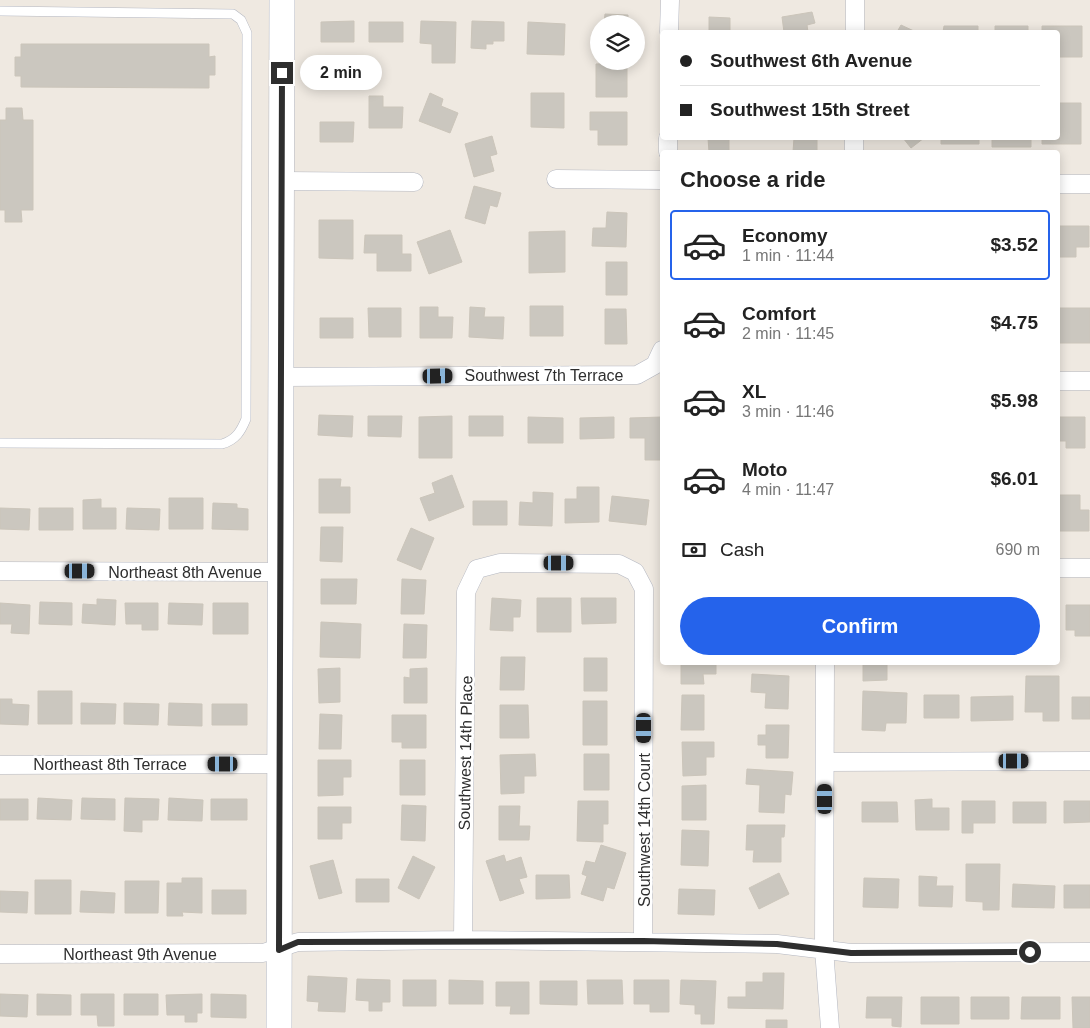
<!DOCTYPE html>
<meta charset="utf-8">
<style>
body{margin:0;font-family:Helvetica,sans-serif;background:#f2f2f2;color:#222;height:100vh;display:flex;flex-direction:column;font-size:19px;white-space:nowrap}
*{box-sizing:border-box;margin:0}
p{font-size:16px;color:#767676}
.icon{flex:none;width:28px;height:28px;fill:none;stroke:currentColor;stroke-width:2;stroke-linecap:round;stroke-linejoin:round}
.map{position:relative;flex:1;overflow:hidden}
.sheet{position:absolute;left:660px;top:150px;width:400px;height:515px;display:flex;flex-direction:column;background:#fff;border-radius:5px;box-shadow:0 2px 12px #0003}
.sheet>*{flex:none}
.guide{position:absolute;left:660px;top:30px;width:400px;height:110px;border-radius:5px;box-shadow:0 2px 12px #0003;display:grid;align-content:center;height:110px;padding:0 20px;background:#fff}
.fabs{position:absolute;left:590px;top:15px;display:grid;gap:10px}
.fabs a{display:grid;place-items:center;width:55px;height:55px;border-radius:50%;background:#fff;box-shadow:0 2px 12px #0003;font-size:25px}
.end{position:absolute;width:22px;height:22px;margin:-11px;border:6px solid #2e2e2e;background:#fff;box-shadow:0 0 0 2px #fff}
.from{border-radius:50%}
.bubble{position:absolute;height:35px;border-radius:18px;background:#fff;box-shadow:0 2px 12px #0003;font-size:16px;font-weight:700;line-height:35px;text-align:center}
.car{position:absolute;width:15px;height:30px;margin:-15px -8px;border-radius:6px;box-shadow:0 0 4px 1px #0007;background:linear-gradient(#222 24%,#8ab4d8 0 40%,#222 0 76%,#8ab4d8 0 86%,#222 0)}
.guide b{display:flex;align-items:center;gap:18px;height:48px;font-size:19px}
.guide b+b{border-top:1px solid #e0e0e0}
.guide i{width:12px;height:12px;background:#222}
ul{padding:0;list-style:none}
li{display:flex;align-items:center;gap:15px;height:70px;margin:0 10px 8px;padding:0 10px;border:2px solid transparent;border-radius:5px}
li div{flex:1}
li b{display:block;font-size:19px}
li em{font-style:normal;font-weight:700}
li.active{border-color:#2563eb}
li>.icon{width:45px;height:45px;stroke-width:1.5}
h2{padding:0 20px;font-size:22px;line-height:60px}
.pay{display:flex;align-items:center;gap:12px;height:55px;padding:0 20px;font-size:19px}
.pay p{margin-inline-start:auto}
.button{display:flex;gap:10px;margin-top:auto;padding:10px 20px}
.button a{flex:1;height:58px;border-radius:30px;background:#2563eb;color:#fff;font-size:20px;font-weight:700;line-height:58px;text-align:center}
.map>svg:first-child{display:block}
.building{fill:#cbc7bf;stroke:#cbc5ba}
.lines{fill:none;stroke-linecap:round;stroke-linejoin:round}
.lane-casing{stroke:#b4b7c1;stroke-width:10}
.street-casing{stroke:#b4b7c1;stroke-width:19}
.secondary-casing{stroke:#b4b7c1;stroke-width:26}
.lane{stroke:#fff;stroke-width:9}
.street{stroke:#fff;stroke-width:18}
.secondary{stroke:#fff;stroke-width:25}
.route{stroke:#2e2e2e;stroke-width:6}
.labels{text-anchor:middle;stroke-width:5;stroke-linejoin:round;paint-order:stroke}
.street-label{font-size:16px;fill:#2e2e2e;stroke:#fff}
</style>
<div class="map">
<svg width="1090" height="1028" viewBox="0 0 1090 1028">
<rect width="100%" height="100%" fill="#efe9e1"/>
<!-- building -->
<path class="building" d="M812 12 815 23 807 25 808 32H784L782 17Z
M605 14 628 15V24H604Z
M709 17 730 18V32H709Z
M354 21V42H321V22Z
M421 21 456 22 455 63H432V44L420 43Z
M472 21 504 22V41H493V44H486V49L471 48Z
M369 22H403V42H369Z
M528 22 565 24 564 55 527 54Z
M901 25 916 32H897Z
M944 26H978V32H943Z
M995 26H1028V32H995Z
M1042 26H1082V57H1058V32H1042Z
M21 44H209V57L215 56V75H209V88L21 87V76H15V57H21Z
M627 63V97H596V64Z
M430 93 443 99 441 106 458 113 450 133 419 121Z
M531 93H564V128L531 127Z
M369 96H383V107H403L402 128H369Z
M1058 103H1081V144H1042V138H1058Z
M6 108H22L23 120H33V210H21L22 222H5V210H0V120H6Z
M590 112H627V145H598V130H590Z
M320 122H354L353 142H320Z
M492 136 497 154 490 156 494 171 474 177 465 144Z
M708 138H729V152H709Z
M794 138H817V152H793Z
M903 138H924L911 148Z
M941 138H979V144H941Z
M992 138H1031V147H992Z
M474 186 501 193 497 207 490 205 485 224 465 218Z
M607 212 627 213 626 247 592 246 593 228H606Z
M319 220H353V259L319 258Z
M1058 226H1089V247H1076V257H1058Z
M450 230 462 262 429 274 417 242Z
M565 231V272L529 273V232Z
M365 235H402V254H411V271H377V253H364Z
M606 262H627V295H606Z
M530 306H563V336H530Z
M420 307H438V317H453L452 338H420Z
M470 307 485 308 484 317H504L503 339 469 337Z
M368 308H401V337H369Z
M1058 308H1090V343H1058Z
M605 309H626L627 344H605Z
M320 318H353V338H320Z
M319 415 353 416 352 437 318 435Z
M368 416H402L401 437 368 436Z
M452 416V458H419V417Z
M469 416H503V436H469Z
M528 417 563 418V443H528Z
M614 417V438L580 439V418Z
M662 417V460H645V438H630V418Z
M1058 417H1085V448H1066V441H1058Z
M452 475 464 507 429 521 420 498 435 493 432 483Z
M319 479H341L340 487H350V513H319Z
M577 487H599V522L565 523V499H577Z
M533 492 553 493 552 526 519 525 520 502 533 503Z
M1058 495H1080V510H1089V531H1058Z
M612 496 649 500 646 525 609 521Z
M169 498H203V529H169Z
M101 499V508H116V529H83V500Z
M473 501H507V525H473Z
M213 503 237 504V508L248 509V530L212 529Z
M0 508 30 509 29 530 0 529Z
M39 508H73V530H39Z
M127 508 160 509 159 530 126 529Z
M321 527H343L342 562 320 561Z
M411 528 434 538 421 570 397 560Z
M321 579H357L356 604H321Z
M402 579 426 580 424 614H401Z
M492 598 521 600 520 617H513V631L490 630Z
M537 598H571V632H537Z
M581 598H616V623L582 624Z
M97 599 116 600 115 625 82 623 83 604 97 605Z
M40 602 72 603V625L39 624Z
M0 603 30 605 29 634 11 633 12 624H0Z
M125 603H158V630H142V624H126Z
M169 603 203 604 202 625 168 624Z
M213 603H248V634H213Z
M1066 605H1090V636H1075V630H1066Z
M321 622 361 624 360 658 320 657Z
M404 624 427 625 426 658H403Z
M501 657H525L524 690H500Z
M584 658H607V691H584Z
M681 662H716V674H703L704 684H681Z
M863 662H895V663H887V680L863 681Z
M340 668V702L319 703 318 669Z
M427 668V703H404V677L410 678V669Z
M752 674 789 676 788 709 765 708 766 693 751 692Z
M1026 676H1059V721H1043V712H1025Z
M38 691H72V724H38Z
M863 691 907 693 906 723H886L885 731 862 730Z
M682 695H704V730H681Z
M924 695H959V718H924Z
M1013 696V720L971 721V697Z
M1072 697H1090V719H1072Z
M0 699H12V704L29 705 28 725 0 724Z
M583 701H607V745H583Z
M81 703 116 704 115 724H81Z
M124 703 159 704 158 725 124 724Z
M169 703 202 704V726L168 725Z
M212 704H247V725H212Z
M500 705H528L529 738H500Z
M320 714 342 715 341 749H319Z
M392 715H426V748H402V742H392Z
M766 725H789L788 758H766V745H758V735H766Z
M682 742H714V757H706V775L683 776Z
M535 754 536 776H524V793L501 794 500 755Z
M584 754H609V790H584Z
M318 760H351V777H343V795L318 796Z
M400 760H425V795H400Z
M747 769 793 772 791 795 785 794 784 813 759 812 760 785 746 784Z
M706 785V820H682V786Z
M38 798 72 800 71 820 37 819Z
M82 798 115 799V820L81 819Z
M125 798 159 799 158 820H142V832L124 831Z
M169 798 203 800 202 821 168 820Z
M0 799H28V820H0Z
M211 799H247V820H211Z
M932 799V808H949V830H916L915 800Z
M578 801H608V824H603V842L577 841Z
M962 801H995V823H973V833H962Z
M1064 801H1090V822L1064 823Z
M862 802H897L898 822H862Z
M1013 802H1046V823H1013Z
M402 805 426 806 425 841 401 840Z
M499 806H520L519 826H530L529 840H499Z
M318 807H351V823H342V839H318Z
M747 825H785L784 837H781V862H753L754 850H746Z
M682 830 709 831 708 866 681 865Z
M601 845 626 853 614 889 607 887 603 901 581 894 587 876 582 874 586 861 595 863Z
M504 855 506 862 521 857 527 877 519 879 524 893 500 901 486 861Z
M413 856 435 867 419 899 398 888Z
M333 860 342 893 319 899 310 866Z
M966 864H1000L999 910H983V902L966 901Z
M779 873 789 894 759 909 749 888Z
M536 875H569L570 898 536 899Z
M919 876 937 877 936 886H953L952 907 919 906Z
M182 878H202V913L182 912 183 916H167V883H182Z
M864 878 899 879 898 908 863 907Z
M356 879H389V902H356Z
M35 880H71V914H35Z
M125 881H159L158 913H125Z
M1013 884 1055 886 1054 908 1012 907Z
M1064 885H1090V908H1064Z
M679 889 715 890 714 915 678 914Z
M212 890H246V914H212Z
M0 891 28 892 27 913 0 912Z
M81 891 115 893 114 913 80 912Z
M763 973H784L783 1009 728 1008V997H746V982H763Z
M308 976 347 978 345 1012 318 1011 319 1002 307 1001Z
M357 979 390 980V1002H382V1011H369V1001L356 1000Z
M403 980H436V1006H403Z
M449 980 483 981V1004H449Z
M587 980H622L623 1004H588Z
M634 980H669V1012H650V1004H634Z
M681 980 716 981 714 1024H701V1014H695V1005L680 1004Z
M540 981H577V1005L540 1004Z
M496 982H529V1014H510L511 1006H496Z
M0 994 28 995 27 1017 0 1016Z
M37 994 71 995V1015H37Z
M81 994H114V1026H98L97 1015H81Z
M124 994H158V1015H124Z
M202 994V1013H197V1022H185V1015H167L166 995Z
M211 994 246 995V1018L211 1017Z
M867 997H902L901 1027 892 1026V1018H866Z
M921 997H959V1024H921Z
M971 997H1009V1019H971Z
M1022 997H1060V1019H1021Z
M1072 997H1090V1028H1073Z
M766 1020H787V1028H766Z"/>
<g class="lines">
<defs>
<path id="lane" d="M0 11 233 14 241 20 247 33 246 419C241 431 236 440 222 444L0 443"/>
<path id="street" d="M669 32 670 0
M855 32V0
M668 152V138
M854 152V138
M556 179 662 180
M282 181 414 182
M1058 184H1090
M281 377 637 375 655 365 662 350
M1058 381H1090
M1058 568H1090
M0 571 280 572
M825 662 824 949 830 1028
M825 762 1090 761
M0 765 280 764
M463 940 466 592 477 569 500 563 619 564 635 572 644 589 643 941
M0 954 263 953 298 942 463 940 777 944 851 953 1090 952"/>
<path id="secondary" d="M279 1028 282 0"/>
</defs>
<!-- lane casing -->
<use href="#lane" class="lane-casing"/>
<!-- street casing -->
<use href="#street" class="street-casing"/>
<!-- secondary casing -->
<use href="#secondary" class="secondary-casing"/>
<!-- lane -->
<use href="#lane" class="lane"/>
<!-- street -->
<use href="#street" class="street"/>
<!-- secondary -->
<use href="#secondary" class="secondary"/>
</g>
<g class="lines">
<!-- route -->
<path class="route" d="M282 73 279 950 298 942 643 941 777 944 851 953 1030 952"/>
</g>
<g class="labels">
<!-- street labels -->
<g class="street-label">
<text x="544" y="381">Southwest 7th Terrace</text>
<text x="185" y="578">Northeast 8th Avenue</text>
<text transform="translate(465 753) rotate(-89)" y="6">Southwest 14th Place</text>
<text x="110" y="770">Northeast 8th Terrace</text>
<text transform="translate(644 830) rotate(-90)" y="6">Southwest 14th Court</text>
<text x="140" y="960">Northeast 9th Avenue</text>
</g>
</g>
</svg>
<div class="fabs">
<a><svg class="icon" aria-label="layers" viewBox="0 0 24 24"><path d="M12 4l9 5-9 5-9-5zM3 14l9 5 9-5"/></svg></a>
</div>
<i class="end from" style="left:1030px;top:952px"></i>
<i class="end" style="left:282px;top:73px"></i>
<div class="bubble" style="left:300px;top:55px;width:82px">2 min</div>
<i class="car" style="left:438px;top:376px;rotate:89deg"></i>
<i class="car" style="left:559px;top:563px;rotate:90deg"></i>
<i class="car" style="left:80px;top:571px;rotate:90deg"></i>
<i class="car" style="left:644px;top:728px;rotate:180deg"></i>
<i class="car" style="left:1014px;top:761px;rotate:90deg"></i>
<i class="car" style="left:223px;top:764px;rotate:270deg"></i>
<i class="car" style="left:825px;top:799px;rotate:0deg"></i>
<div class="guide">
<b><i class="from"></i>Southwest 6th Avenue</b>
<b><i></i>Southwest 15th Street</b>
</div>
<section class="sheet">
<h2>Choose a ride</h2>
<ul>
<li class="active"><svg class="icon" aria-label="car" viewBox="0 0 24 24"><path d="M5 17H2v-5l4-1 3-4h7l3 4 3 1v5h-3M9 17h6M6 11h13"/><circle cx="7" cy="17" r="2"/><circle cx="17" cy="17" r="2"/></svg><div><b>Economy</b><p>1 min · 11:44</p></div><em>$3.52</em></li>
<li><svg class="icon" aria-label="car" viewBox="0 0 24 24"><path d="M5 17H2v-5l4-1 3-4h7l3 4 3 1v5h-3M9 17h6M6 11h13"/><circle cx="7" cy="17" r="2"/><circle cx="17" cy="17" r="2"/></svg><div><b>Comfort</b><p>2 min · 11:45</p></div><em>$4.75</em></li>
<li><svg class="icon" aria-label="car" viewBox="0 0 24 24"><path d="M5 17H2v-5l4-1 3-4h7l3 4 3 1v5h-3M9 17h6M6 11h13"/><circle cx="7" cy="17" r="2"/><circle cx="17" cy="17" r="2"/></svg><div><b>XL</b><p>3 min · 11:46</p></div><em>$5.98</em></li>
<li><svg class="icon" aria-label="car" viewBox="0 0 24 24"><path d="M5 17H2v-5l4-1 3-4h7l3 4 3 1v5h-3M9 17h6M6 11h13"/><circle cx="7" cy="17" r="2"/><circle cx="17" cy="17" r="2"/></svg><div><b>Moto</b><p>4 min · 11:47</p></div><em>$6.01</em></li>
</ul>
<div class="pay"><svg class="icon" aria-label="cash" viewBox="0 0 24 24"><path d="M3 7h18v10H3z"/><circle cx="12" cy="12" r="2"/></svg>Cash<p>690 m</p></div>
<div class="button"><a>Confirm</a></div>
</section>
</div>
